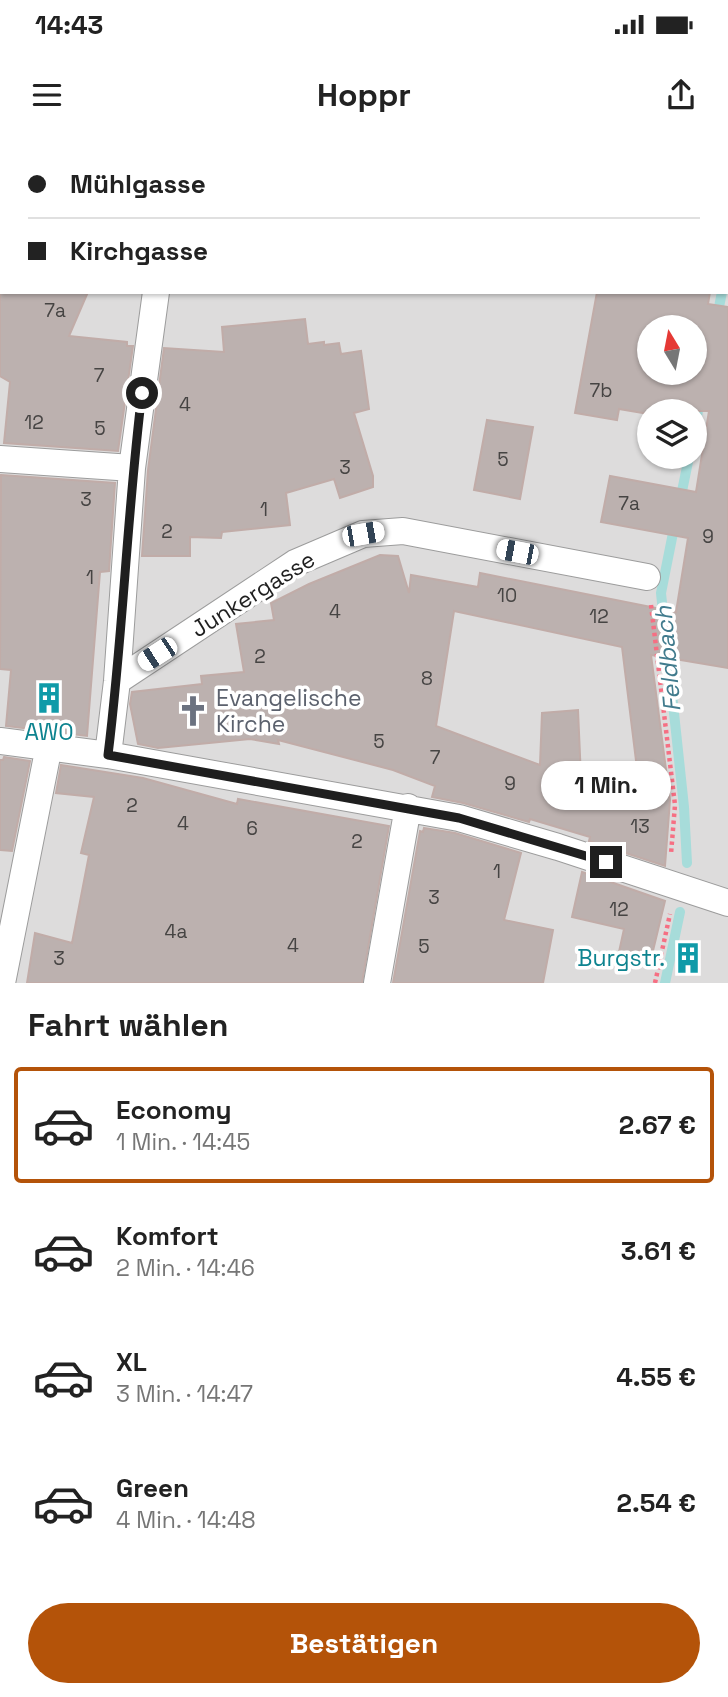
<!DOCTYPE html>
<html lang="de">
<meta charset="utf-8">
<style>
body{margin:0;font-family:"Space Grotesk",sans-serif;background:#f2f2f2;color:#222;height:100vh;display:flex;flex-direction:column;font-size:26px;white-space:nowrap}
*{box-sizing:border-box;margin:0}
p{font-size:23px;color:#767676}
.icon{flex:none;width:38px;height:38px;fill:none;stroke:currentColor;stroke-width:2;stroke-linecap:round;stroke-linejoin:round}
.map{position:relative;height:843px;overflow:hidden}
.sheet{display:flex;flex-direction:column;background:#fff;flex:1}
.sheet>*{flex:none}
.hud{position:absolute;left:0px;top:0px;width:728px;height:154px;box-shadow:0 2px 5px #0004;display:grid;align-content:center;height:154px;padding:0 28px;background:#fff}
.needle{width:46px;rotate:350deg}
.controls{position:absolute;left:637px;top:175px;display:grid;gap:14px}
.controls a{display:grid;place-items:center;width:70px;height:70px;border-radius:50%;background:#fff;box-shadow:0 2px 5px #0004;font-size:35px}
.end{position:absolute;width:32px;height:32px;margin:-16px;border:9px solid #1f1f1f;background:#fff;box-shadow:0 0 0 4px #fff}
.from{border-radius:50%}
.bubble{position:absolute;height:49px;border-radius:24px;background:#fff;box-shadow:0 2px 5px #0004;font-size:23px;font-weight:800;line-height:49px;text-align:center}
.car{position:absolute;width:21px;height:42px;margin:-21px -10px;border-radius:9px;box-shadow:0 0 5px 2px #0007;background:linear-gradient(#fff 24%,#345 0 40%,#fff 0 76%,#345 0 86%,#fff 0)}
.hud b{display:flex;align-items:center;gap:24px;height:66px;font-size:26px}
.hud b+b{border-top:2px solid #e0e0e0}
.hud i{width:18px;height:18px;background:#222}
ul{padding:0;list-style:none}
li{display:flex;align-items:center;gap:21px;height:116px;margin:0 14px 10px;padding:0 14px;border:4px solid transparent;border-radius:7px}
li div{flex:1}
li b{display:block;font-size:26px}
li em{font-style:normal;font-weight:800}
li.on{border-color:#b45309}
li>.icon{width:63px;height:63px;stroke-width:1.5}
h2{padding:0 28px;font-size:32px;line-height:84px}
.action{display:flex;gap:14px;margin-top:auto;padding:14px 28px}
.action a{flex:1;height:80px;border-radius:42px;background:#b45309;color:#fff;font-size:28px;font-weight:800;line-height:80px;text-align:center}
.status{display:flex;justify-content:space-between;align-items:center;height:49px;padding:0 35px;background:#fff;direction:ltr}
.status svg{height:19px;fill:currentColor}
header{display:flex;justify-content:space-between;align-items:center;height:91px;padding:0 28px;background:#fff;font-size:32px;font-weight:800}
.map>svg:first-child{display:block}
.residential{fill:#dddcdc;fill-rule:evenodd}
.grass{fill:#d9e8ac}
.lines{fill:none;stroke-linecap:round;stroke-linejoin:round}
.stream{stroke:#a7dcda;stroke-width:10}
.building{fill:#bcb1af;stroke:#c1aca8;stroke-width:2;fill-rule:evenodd}
.street-casing{stroke:#9c9c9c;stroke-width:28}
.path{stroke:#f66f83;stroke-width:4.5;stroke-dasharray:3.5 3.5;stroke-linecap:butt}
.street{stroke:#fff;stroke-width:26}
.route{stroke:#1f1f1f;stroke-width:9}
.labels{text-anchor:middle;stroke-width:7;stroke-linejoin:round;paint-order:stroke}
.number-label{font-size:19px;fill:#464443}
.street-label{font-size:23px;fill:#1f1f1f;stroke:#fff}
.worship-label{font-size:23px;fill:#5b616d;stroke:#fff;text-anchor:start}
.culture-label{font-size:23px;fill:#0d838f;stroke:#fff}
.water-label{font-size:24px;font-style:italic;fill:#417b8d;stroke:#fff}
</style>
<div class="status"><b>14:43</b><svg viewBox="0 0 49 12"><path d="M0 12V9h3v3zM5 12V6h3v6zM10 12V3h3v9zM15 12V0h3v12zM26 1h20v11H26zM47 4h2v5h-2z"/></svg></div>
<header><svg class="icon" aria-label="menu" viewBox="0 0 24 24"><path d="M4 6h16M4 12h16M4 18h16"/></svg>Hoppr<svg class="icon" aria-label="share" viewBox="0 0 24 24"><path d="M12 15V3M7 8l5-5 5 5M5 13v7h14v-7"/></svg></header>
<div class="map">
<svg width="728" height="843" viewBox="0 0 728 843">
<rect width="100%" height="100%" fill="#efe9e5"/>
<!-- residential -->
<path class="residential" d="M0 0 216 2H2V152H726V132L728 133V843H0ZM649 187H695V233H649ZM649 271H695V317H649Z"/>
<!-- grass -->
<path class="grass" d="M728 13V133L726 14Z"/>
<g class="lines">
<!-- stream -->
<path class="stream" d="M251 0 254 2
M712 2 717 0
M717 177 722 152
M695 287 700 260
M680 361 689 317
M664 482 661 453 675 383
M667 507 684 667 687 723
M665 843 680 772"/>
</g>
<!-- building -->
<path class="building" d="M0 152H88L69 196 127 202V206H133L118 311 4 303 10 242 0 236Z
M597 152H710L708 164 728 167V528L651 515 670 660 665 726 589 701 590 697 530 679 529 682 463 663 432 657 435 646 393 630 278 600 279 604 250 599 158 608 138 604 130 564 132 552 202 544 201 536 244 532 236 484 274 480 271 463 309 444 380 415 398 416 409 453 411 435 478 447 480 433 676 472 688 398 601 382 610 336 696 352 709 271H649V274L619 269 617 280 575 273ZM649 187H695V233H649ZM454 471 622 507 640 653 581 638 578 570 542 573 540 625 436 586Z
M305 179 308 204 324 202V205L339 203 341 214 361 211 369 269 354 273 373 336V347L340 358 334 339 286 353 290 385 222 392 221 398 190 397V416H142L148 330 164 208 224 212 222 187Z
M487 280 533 287 520 359 474 350Z
M1 335 115 343 109 431 100 432 87 596 6 586 11 530 0 529Z
M4 617 30 621 12 711 0 710V620H3Z
M61 625 143 638 237 664 238 659 389 686 362 843H27L35 793 72 803 89 715 81 713 94 657 56 653Z
M424 688 455 693 521 713 504 780 553 790 543 843H393L420 691 423 692Z
M582 732 665 761 651 819 619 812 624 789 572 777Z"/>
<g class="lines">
<defs>
<path id="street" d="M0 319 132 328
M117 541 295 423 363 394 403 391 647 437
M0 601 108 615 459 678 558 707 728 763
M108 615 117 541 132 328 156 152
M2 843 49 606
M377 843 408 667"/>
</defs>
<!-- street casing -->
<use href="#street" class="street-casing"/>
<!-- path -->
<path class="path" d="M651 465 675 665 671 714
M655 843 670 774"/>
<!-- street -->
<use href="#street" class="street"/>
</g>
<g class="lines">
<!-- route -->
<path class="route" d="M142 253C127 373 123 495 108 615L459 678 606 722"/>
</g>
<!-- icons -->
<defs>
<symbol id="building-bare" viewBox="-9 -9 18 18"><path d="M-4-6H4V6H1V3H-1V6H-4ZM-2.5-4.3h1.7v1.8h-1.7ZM.8-4.3h1.7v1.8H.8ZM-2.5-1h1.7V.8h-1.7ZM.8-1h1.7V.8H.8Z" fill="#0f9aa8" stroke="#fff" stroke-width="2.5" paint-order="stroke"/></symbol>
<symbol id="church-bare" viewBox="-9 -9 18 18"><path d="M-1.2-6h2.4v3.5h3.3v2.4h-3.3V6h-2.4V-.1h-3.3v-2.4h3.3Z" fill="#6b7280" stroke="#fff" stroke-width="2.5" paint-order="stroke"/></symbol>
</defs>
<g fill-rule="evenodd">
<use href="#building-bare" x="27" y="536" width="44" height="44"/>
<use href="#church-bare" x="171" y="549" width="44" height="44"/>
<use href="#building-bare" x="666" y="796" width="44" height="44"/>
</g>
<g class="labels">
<!-- number labels -->
<g class="number-label">
<text x="55" y="177">7a</text>
<text x="99" y="242">7</text>
<text x="601" y="257">7b</text>
<text x="185" y="271">4</text>
<text x="34" y="289">12</text>
<text x="100" y="295">5</text>
<text x="503" y="326">5</text>
<text x="345" y="334">3</text>
<text x="86" y="366">3</text>
<text x="629" y="370">7a</text>
<text x="264" y="376">1</text>
<text x="167" y="398">2</text>
<text x="708" y="403">9</text>
<text x="90" y="444">1</text>
<text x="507" y="462">10</text>
<text x="335" y="478">4</text>
<text x="599" y="483">12</text>
<text x="260" y="523">2</text>
<text x="427" y="545">8</text>
<text x="379" y="608">5</text>
<text x="435" y="624">7</text>
<text x="510" y="650">9</text>
<text x="132" y="672">2</text>
<text x="183" y="690">4</text>
<text x="640" y="693">13</text>
<text x="252" y="695">6</text>
<text x="357" y="708">2</text>
<text x="497" y="738">1</text>
<text x="434" y="764">3</text>
<text x="619" y="776">12</text>
<text x="176" y="798">4a</text>
<text x="293" y="812">4</text>
<text x="424" y="813">5</text>
<text x="59" y="825">3</text>
</g>
<!-- street labels -->
<g class="street-label">
<text transform="translate(253 454) rotate(-32)" y="8">Junkergasse</text>
</g>
<!-- worship labels -->
<g class="worship-label">
<text x="216" y="566">Evangelische<tspan x="216" dy="26">Kirche</tspan></text>
</g>
<!-- culture labels -->
<g class="culture-label">
<text x="49" y="600">AWO</text>
<text x="665" y="826" text-anchor="end">Burgstr.</text>
</g>
<!-- water labels -->
<g class="water-label">
<text transform="translate(668 519) rotate(-95)" y="8">Feldbach</text>
</g>
</g>
</svg>
<div class="controls">
<a><svg class="needle" viewBox="-14 -14 28 28"><path d="M0-13l5 13h-10z" fill="#e53935"/><path d="M0 13l5-13h-10z" fill="#767676"/></svg></a>
<a><svg class="icon" aria-label="layers" viewBox="0 0 24 24"><path d="M12 4l9 5-9 5-9-5zM3 14l9 5 9-5"/></svg></a>
</div>
<i class="end from" style="left:142px;top:253px"></i>
<i class="end" style="left:606px;top:722px"></i>
<div class="bubble" style="left:541px;top:621px;width:130px">1 Min.</div>
<i class="car" style="left:363px;top:394px;rotate:80deg"></i>
<i class="car" style="left:517px;top:412px;rotate:281deg"></i>
<i class="car" style="left:157px;top:514px;rotate:237deg"></i>
<div class="hud">
<b><i class="from"></i>Mühlgasse</b>
<b><i></i>Kirchgasse</b>
</div>
</div>
<section class="sheet">
<h2>Fahrt wählen</h2>
<ul>
<li class="on"><svg class="icon" aria-label="car" viewBox="0 0 24 24"><path d="M5 17H2v-5l4-1 3-4h7l3 4 3 1v5h-3M9 17h6M6 11h13"/><circle cx="7" cy="17" r="2"/><circle cx="17" cy="17" r="2"/></svg><div><b>Economy</b><p>1 Min. · 14:45</p></div><em>2.67 €</em></li>
<li><svg class="icon" aria-label="car" viewBox="0 0 24 24"><path d="M5 17H2v-5l4-1 3-4h7l3 4 3 1v5h-3M9 17h6M6 11h13"/><circle cx="7" cy="17" r="2"/><circle cx="17" cy="17" r="2"/></svg><div><b>Komfort</b><p>2 Min. · 14:46</p></div><em>3.61 €</em></li>
<li><svg class="icon" aria-label="car" viewBox="0 0 24 24"><path d="M5 17H2v-5l4-1 3-4h7l3 4 3 1v5h-3M9 17h6M6 11h13"/><circle cx="7" cy="17" r="2"/><circle cx="17" cy="17" r="2"/></svg><div><b>XL</b><p>3 Min. · 14:47</p></div><em>4.55 €</em></li>
<li><svg class="icon" aria-label="car" viewBox="0 0 24 24"><path d="M5 17H2v-5l4-1 3-4h7l3 4 3 1v5h-3M9 17h6M6 11h13"/><circle cx="7" cy="17" r="2"/><circle cx="17" cy="17" r="2"/></svg><div><b>Green</b><p>4 Min. · 14:48</p></div><em>2.54 €</em></li>
</ul>
<div class="action"><a>Bestätigen</a></div>
</section>
